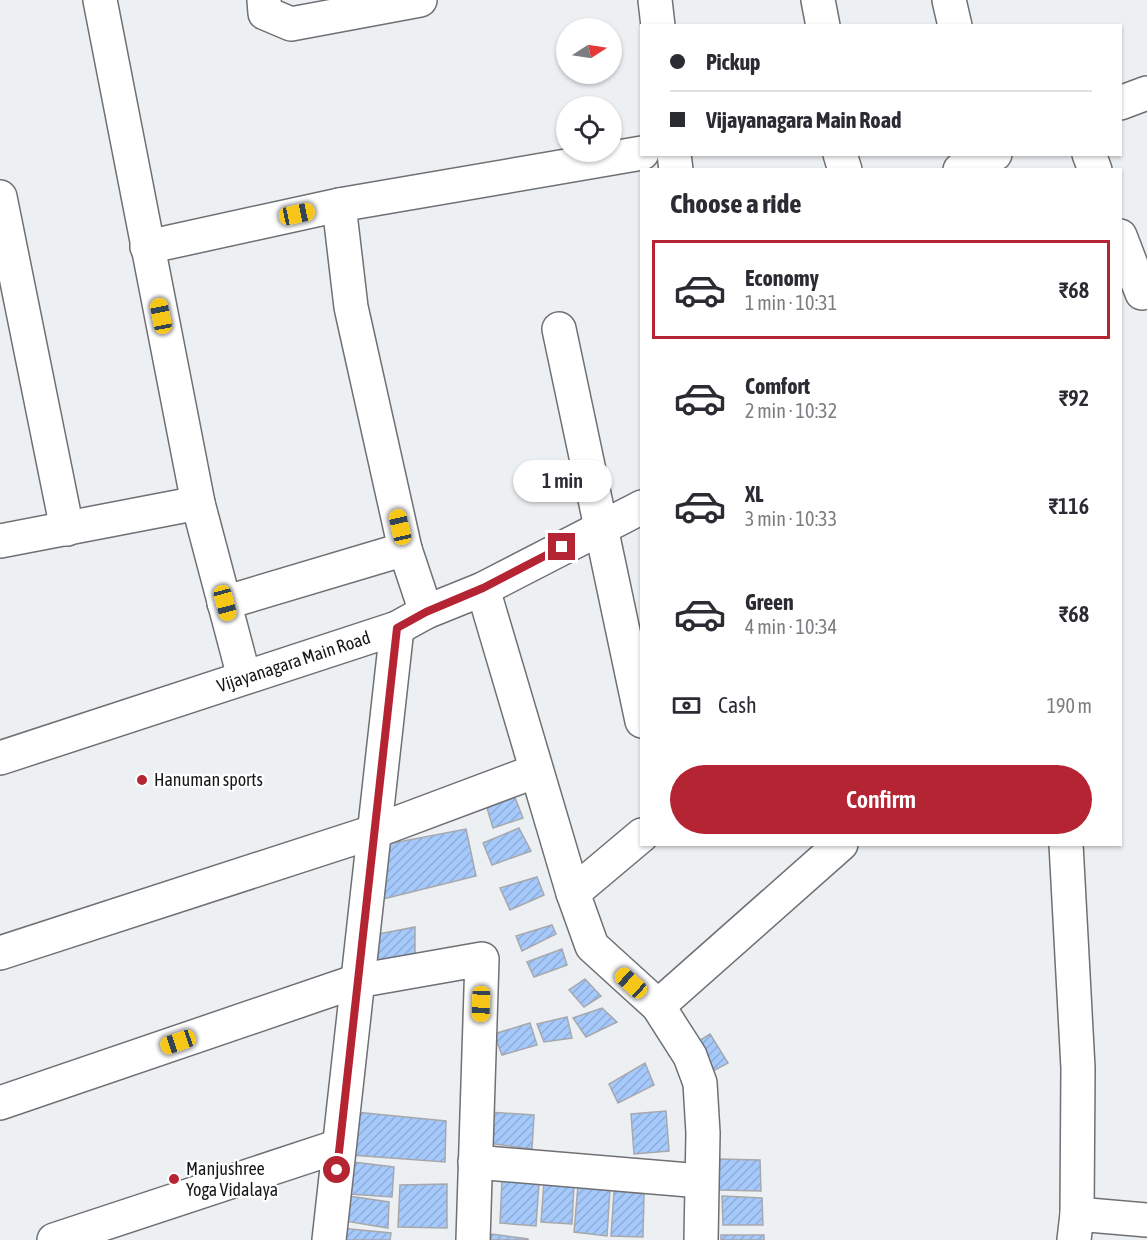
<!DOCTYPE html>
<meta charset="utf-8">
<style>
body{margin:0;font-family:"Asap Condensed",sans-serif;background:#f7f7f7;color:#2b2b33;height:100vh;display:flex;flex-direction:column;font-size:22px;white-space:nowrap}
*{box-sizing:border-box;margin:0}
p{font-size:20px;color:#7c7c81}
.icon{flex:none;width:33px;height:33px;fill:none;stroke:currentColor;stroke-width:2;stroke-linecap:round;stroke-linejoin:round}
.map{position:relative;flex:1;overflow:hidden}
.details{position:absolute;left:640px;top:168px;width:482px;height:678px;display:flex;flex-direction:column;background:#fff;border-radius:0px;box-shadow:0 2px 4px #0004}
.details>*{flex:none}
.guide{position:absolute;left:640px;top:24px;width:482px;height:132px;border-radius:0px;box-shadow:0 2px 4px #0004;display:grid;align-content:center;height:132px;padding:0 30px;background:#fff}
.needle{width:39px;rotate:78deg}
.buttons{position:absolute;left:556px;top:18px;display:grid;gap:12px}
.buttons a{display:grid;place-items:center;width:66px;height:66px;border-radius:50%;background:#fff;box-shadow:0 2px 4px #0004;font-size:30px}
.end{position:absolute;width:27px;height:27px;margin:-14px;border:8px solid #b52432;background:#fff;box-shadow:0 0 0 3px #fff}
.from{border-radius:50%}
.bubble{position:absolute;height:42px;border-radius:21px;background:#fff;box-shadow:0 2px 4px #0004;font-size:20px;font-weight:600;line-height:42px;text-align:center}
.car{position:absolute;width:18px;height:36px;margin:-18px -9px;border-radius:8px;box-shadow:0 0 4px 2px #0007;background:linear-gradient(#f5c518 24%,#345 0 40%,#f5c518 0 76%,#345 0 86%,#f5c518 0)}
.guide b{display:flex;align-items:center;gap:21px;height:57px;font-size:22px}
.guide b+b{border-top:2px solid #e1e1e2}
.guide i{width:15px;height:15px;background:#2b2b33}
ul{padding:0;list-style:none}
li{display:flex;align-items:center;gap:18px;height:99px;margin:0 12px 9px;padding:0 18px;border:3px solid transparent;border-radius:0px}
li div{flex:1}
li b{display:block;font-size:22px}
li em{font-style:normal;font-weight:600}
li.active{border-color:#b52432}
li>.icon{width:54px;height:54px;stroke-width:1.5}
h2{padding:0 30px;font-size:27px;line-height:72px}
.pay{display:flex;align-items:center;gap:15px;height:66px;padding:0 30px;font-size:22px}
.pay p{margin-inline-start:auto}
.cta{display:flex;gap:12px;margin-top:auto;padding:12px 30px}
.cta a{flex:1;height:69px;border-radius:36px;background:#b52432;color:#fff;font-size:24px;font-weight:600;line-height:69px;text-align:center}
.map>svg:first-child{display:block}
.building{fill:url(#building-hatch);stroke:#a6a8ac;stroke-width:1.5}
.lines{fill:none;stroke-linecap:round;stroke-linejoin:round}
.minor-casing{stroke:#6e7073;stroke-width:36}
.minor{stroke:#fff;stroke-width:33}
.route{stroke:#b52432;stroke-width:8}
.poi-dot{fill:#b52432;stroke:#fff;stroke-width:2}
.labels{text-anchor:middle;stroke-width:4.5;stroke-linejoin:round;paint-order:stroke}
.street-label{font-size:18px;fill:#161718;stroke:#fff}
.poi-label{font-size:18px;fill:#161718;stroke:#fff;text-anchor:start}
</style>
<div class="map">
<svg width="1147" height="1240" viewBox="0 0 1147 1240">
<defs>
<pattern id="building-hatch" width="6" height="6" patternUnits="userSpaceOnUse" patternTransform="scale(1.5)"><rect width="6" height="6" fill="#a6c9fc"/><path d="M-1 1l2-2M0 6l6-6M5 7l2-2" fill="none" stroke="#8eacd7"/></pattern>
</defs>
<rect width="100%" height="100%" fill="#edf0f3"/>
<!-- building -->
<path class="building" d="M514 795 523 818 493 828 487 808Z
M519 828 531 851 492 865 483 843Z
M466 829 476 876 383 899 382 845Z
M537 877 544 895 510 910 500 888Z
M552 925 556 934 522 951 516 936Z
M415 927V958L376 965 379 934Z
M562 949 567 965 534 977 527 962Z
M585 979 601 996 584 1007 569 990Z
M602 1008 617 1022 586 1037 573 1018Z
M567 1017 572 1038 544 1042 537 1024Z
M530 1023 537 1045 502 1055 494 1034Z
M710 1034 728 1063 711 1072 694 1044Z
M645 1063 654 1085 618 1103 609 1084Z
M666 1111 669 1151 634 1154 631 1114Z
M355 1112 446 1121 445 1162 351 1155Z
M489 1112 534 1115 532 1149 488 1143Z
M719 1159 760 1160 761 1191 719 1190Z
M353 1162 394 1167 392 1197 350 1194Z
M502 1180 539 1184 536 1226 500 1223Z
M544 1181 574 1185 572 1224 541 1222Z
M447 1184V1228L398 1227 400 1185Z
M578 1185 610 1189 607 1236 574 1232Z
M614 1191 644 1194 643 1237 611 1236Z
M342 1195 389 1202 388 1228 339 1220Z
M722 1196 762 1198 763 1225H723Z
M340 1228 391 1233 390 1240H339Z
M491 1234 528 1239V1240H491Z
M721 1235H764V1240H721Z"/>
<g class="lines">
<defs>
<g id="minor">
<path d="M100 0 198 503 244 677"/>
<path d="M264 0 265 13 291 24 420 0"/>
<path d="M655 0 658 26"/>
<path d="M818 0 823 26"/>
<path d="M949 0 955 26"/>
<path d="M1120 103 1147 93"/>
<path d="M674 154 676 170"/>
<path d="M840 154 845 170"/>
<path d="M1089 154 1095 170"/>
<path d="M960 170 995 154"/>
<path d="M0 197 67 529"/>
<path d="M1120 236 1142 293"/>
<path d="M147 247 339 205"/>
<path d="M559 329 642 721"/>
<path d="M0 541 198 503"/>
<path d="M483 589 573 893 592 946 658 1006 690 1056 700 1083 703 1133 701 1240"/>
<path d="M224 603 405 549"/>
<path d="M426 612 405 549 351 307 339 205 642 153"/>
<path id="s1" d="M0 758 397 628 426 612 483 589 642 507"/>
<path d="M1066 844 1078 1068 1077 1214 1074 1240"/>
<path d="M573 893 642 835"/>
<path d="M0 953 373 832 536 771"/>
<path d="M658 1006 841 844"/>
<path d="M0 1103 357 981 482 959 473 1240"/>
<path d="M475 1162 701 1181"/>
<path d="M1077 1214 1147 1220"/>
<path d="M54 1240 339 1146"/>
<path d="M329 1240 397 628"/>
</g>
</defs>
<!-- minor casing -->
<use href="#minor" class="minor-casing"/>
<!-- minor -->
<use href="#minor" class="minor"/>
</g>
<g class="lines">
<!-- route -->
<path class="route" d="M337 1170 397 628 426 612 483 588 562 547"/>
</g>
<!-- markers -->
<g class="poi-dot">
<circle cx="142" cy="780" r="6"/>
<circle cx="174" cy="1179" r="6"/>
</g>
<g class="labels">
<!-- street labels -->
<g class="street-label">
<text dy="6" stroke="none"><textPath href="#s1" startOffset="309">Vijayanagara Main Road</textPath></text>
</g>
<!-- poi labels -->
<g class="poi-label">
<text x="154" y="786">Hanuman sports</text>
<text x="186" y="1175">Manjushree<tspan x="186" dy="21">Yoga Vidalaya</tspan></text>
</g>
</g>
</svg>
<div class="buttons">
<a><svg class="needle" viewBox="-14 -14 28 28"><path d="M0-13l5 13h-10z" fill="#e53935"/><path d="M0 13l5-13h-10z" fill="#7c7c81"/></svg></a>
<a><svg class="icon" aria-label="locate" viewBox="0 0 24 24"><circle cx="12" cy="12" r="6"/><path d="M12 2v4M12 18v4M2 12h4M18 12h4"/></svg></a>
</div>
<i class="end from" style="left:337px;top:1170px"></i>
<i class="end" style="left:562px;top:547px"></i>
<div class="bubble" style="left:513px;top:460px;width:99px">1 min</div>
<i class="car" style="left:297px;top:214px;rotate:78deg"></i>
<i class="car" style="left:161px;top:316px;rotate:349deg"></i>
<i class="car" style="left:400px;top:527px;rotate:347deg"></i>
<i class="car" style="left:225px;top:603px;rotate:165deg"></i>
<i class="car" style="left:631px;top:983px;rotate:312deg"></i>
<i class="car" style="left:481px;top:1004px;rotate:182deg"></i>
<i class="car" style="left:178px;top:1042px;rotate:251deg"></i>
<div class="guide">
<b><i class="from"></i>Pickup</b>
<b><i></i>Vijayanagara Main Road</b>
</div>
<section class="details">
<h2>Choose a ride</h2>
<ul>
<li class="active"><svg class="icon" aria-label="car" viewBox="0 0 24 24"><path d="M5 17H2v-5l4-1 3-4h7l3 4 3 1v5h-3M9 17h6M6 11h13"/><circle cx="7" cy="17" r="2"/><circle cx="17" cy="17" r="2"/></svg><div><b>Economy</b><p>1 min · 10:31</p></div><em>₹68</em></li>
<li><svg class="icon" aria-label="car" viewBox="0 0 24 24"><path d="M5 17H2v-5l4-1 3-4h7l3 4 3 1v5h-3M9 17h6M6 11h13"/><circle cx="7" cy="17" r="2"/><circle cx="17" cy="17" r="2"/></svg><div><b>Comfort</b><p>2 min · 10:32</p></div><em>₹92</em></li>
<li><svg class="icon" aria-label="car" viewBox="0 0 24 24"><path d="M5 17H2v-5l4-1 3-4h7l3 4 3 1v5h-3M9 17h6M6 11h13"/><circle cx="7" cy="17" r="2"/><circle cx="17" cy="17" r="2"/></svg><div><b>XL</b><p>3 min · 10:33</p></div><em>₹116</em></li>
<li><svg class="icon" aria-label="car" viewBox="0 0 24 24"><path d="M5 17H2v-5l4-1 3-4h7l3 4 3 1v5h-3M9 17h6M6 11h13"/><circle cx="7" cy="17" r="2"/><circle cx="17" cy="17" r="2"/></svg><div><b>Green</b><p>4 min · 10:34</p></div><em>₹68</em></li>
</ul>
<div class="pay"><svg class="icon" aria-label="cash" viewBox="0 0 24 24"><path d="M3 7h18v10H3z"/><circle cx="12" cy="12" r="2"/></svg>Cash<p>190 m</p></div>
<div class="cta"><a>Confirm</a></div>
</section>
</div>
